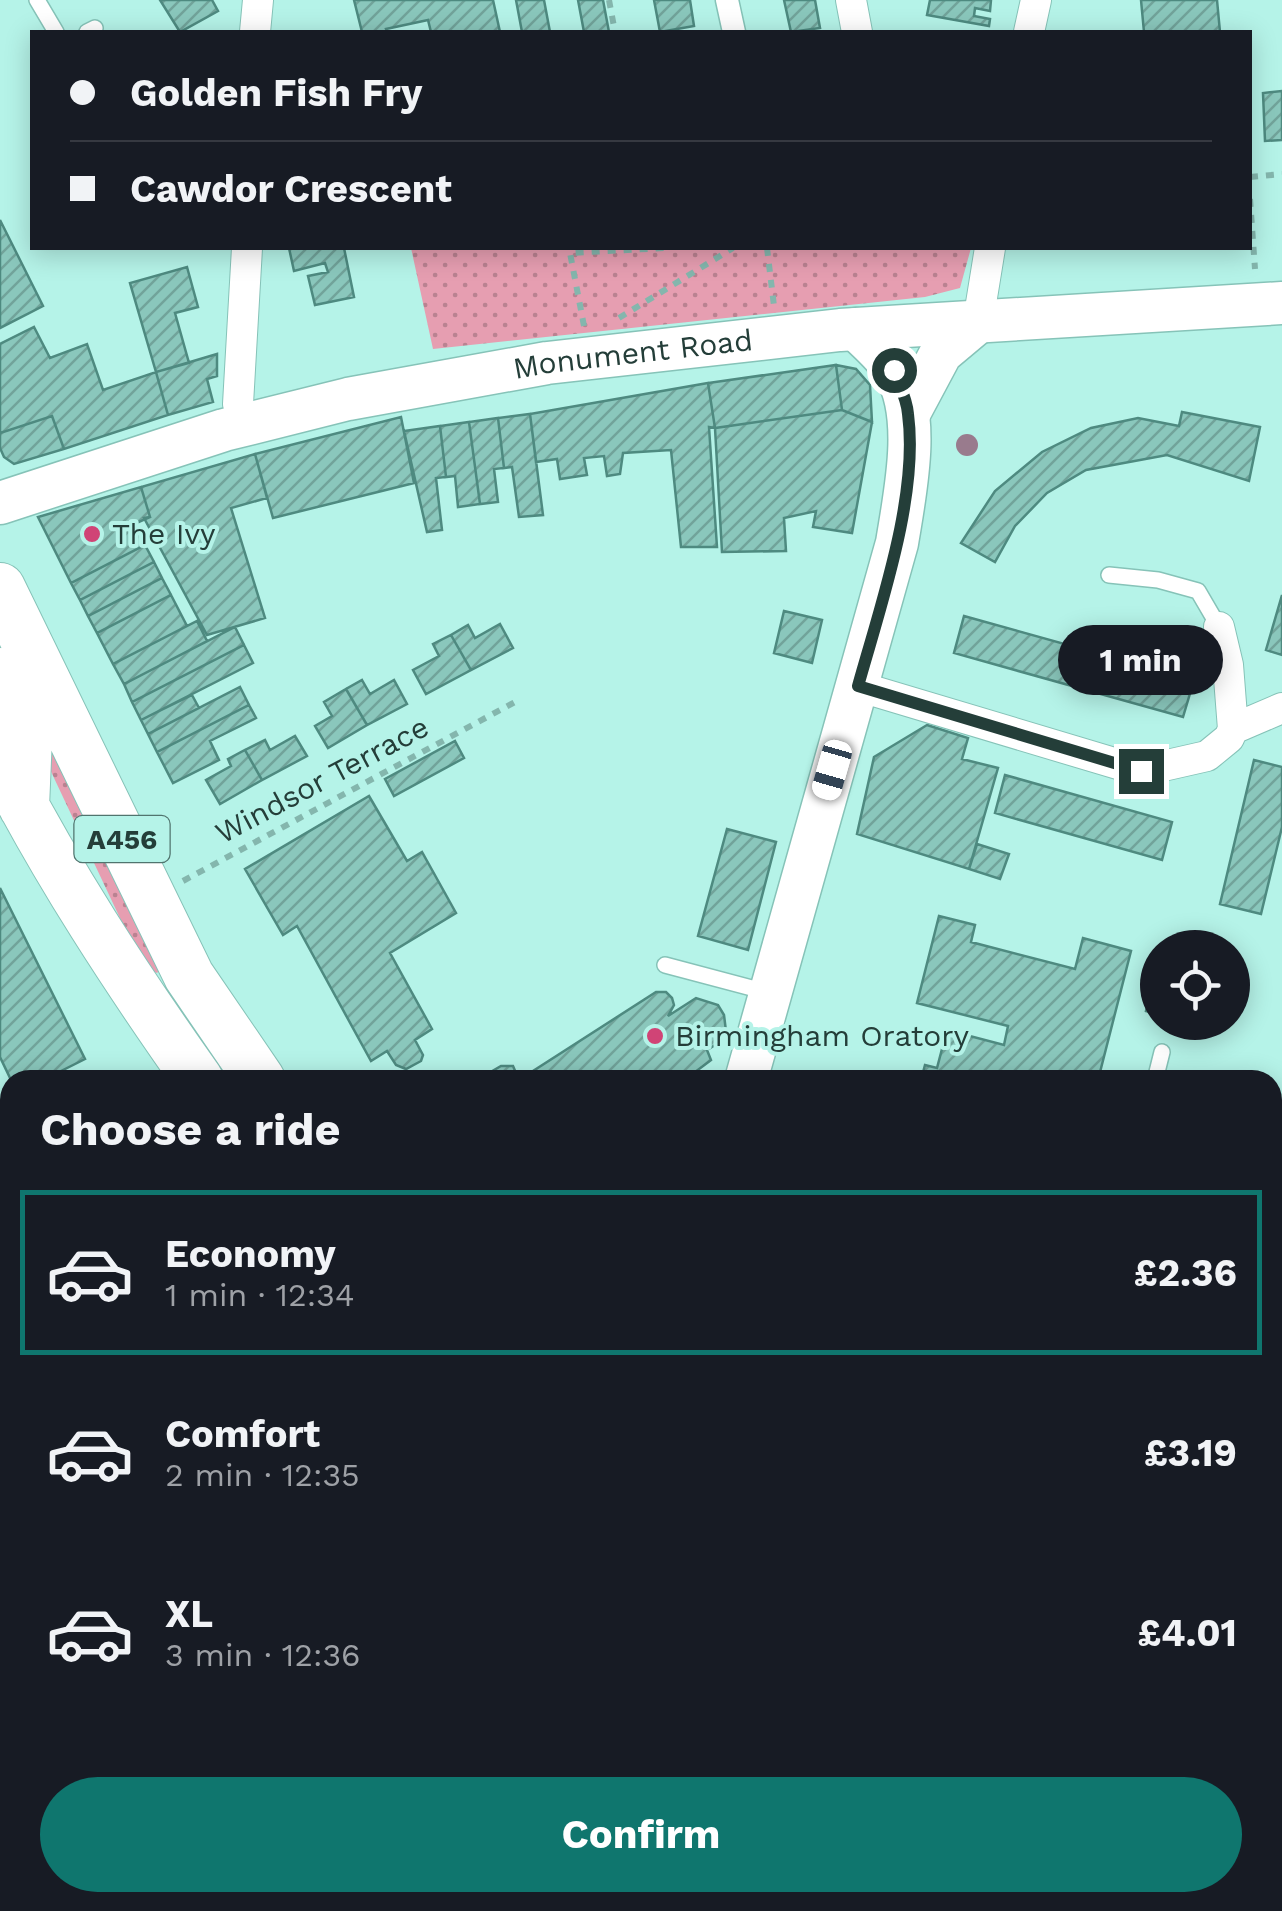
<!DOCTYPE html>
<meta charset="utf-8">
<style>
body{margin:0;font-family:"Work Sans",sans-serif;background:#242831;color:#f1f3f6;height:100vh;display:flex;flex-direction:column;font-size:38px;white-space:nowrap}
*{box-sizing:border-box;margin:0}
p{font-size:32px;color:#9ea1a6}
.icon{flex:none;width:55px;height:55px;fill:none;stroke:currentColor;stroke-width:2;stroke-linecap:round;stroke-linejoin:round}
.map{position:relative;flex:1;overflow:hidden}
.drawer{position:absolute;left:0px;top:1070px;width:1282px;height:842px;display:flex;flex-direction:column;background:#171b24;border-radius:30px 30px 0 0;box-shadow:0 5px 25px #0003}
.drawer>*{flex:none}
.banner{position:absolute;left:30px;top:30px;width:1222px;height:220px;border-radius:0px;box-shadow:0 5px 25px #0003;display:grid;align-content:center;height:220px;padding:0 40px;background:#171b24}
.fabs{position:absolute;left:1140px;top:930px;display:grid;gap:20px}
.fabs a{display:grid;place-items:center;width:110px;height:110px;border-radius:50%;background:#171b24;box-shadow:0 5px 25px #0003;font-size:50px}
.end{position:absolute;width:45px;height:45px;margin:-22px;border:12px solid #243e39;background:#fff;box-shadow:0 0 0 5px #fff}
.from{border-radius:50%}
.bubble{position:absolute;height:70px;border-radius:35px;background:#171b24;box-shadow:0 5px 25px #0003;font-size:32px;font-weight:700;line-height:70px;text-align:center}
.car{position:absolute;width:30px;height:60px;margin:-30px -15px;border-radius:12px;box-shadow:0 0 8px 2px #0007;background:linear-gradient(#fff 24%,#345 0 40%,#fff 0 76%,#345 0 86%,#fff 0)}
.banner b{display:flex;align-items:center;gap:35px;height:95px;font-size:38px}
.banner b+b{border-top:2px solid #363941}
.banner i{width:25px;height:25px;background:#f1f3f6}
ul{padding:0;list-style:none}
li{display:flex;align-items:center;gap:30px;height:165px;margin:0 20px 15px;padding:0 20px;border:5px solid transparent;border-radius:0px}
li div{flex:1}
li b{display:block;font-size:38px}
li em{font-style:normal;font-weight:700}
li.selected{border-color:#0f766e}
li>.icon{width:90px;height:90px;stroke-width:1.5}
h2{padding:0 40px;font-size:45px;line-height:120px}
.cta{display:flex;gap:20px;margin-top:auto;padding:20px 40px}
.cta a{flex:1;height:115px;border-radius:60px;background:#0f766e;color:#fff;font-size:40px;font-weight:700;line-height:115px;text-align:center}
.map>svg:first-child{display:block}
.grass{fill:url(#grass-dots)}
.building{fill:url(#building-hatch);stroke:#4e8a80;stroke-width:2.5}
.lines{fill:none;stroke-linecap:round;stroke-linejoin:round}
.service-casing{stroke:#86c3b8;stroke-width:18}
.pedestrian-casing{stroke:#86c3b8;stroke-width:25}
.minor-casing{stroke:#86c3b8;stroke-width:32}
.secondary-casing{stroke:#86c3b8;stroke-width:45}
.trunk-casing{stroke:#86c3b8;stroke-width:52}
.path{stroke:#84b6ad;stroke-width:6;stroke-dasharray:8 8;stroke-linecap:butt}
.service{stroke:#fff;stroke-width:15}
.pedestrian{stroke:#fff;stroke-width:22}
.minor{stroke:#fff;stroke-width:30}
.secondary{stroke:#fff;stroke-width:42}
.trunk{stroke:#fff;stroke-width:50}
.tree{fill:#997b8d}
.route{stroke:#243e39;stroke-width:12}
.poi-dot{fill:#d04476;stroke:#b5f3e8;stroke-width:4}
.labels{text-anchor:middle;stroke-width:8;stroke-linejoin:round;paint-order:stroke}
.shield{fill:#b5f3e8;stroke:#50746e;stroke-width:2.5}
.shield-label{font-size:28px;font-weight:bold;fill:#243e39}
.street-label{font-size:30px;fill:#243e39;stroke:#b5f3e8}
.poi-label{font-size:30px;fill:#243e39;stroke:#b5f3e8;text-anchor:start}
</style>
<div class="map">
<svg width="1282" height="1911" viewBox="0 0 1282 1911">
<defs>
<pattern id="grass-dots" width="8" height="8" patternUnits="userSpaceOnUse" patternTransform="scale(2.5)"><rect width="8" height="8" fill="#e69eb1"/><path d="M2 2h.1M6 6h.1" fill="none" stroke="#ba8291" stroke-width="1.8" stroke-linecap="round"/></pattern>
<pattern id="building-hatch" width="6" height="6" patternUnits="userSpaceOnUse" patternTransform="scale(2.5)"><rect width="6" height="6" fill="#8ac7bc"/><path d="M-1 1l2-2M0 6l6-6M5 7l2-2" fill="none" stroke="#71a39a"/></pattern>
</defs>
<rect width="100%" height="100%" fill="#b5f3e8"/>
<!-- grass -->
<path class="grass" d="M411 248H971L960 288 925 297 433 349Z
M26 687 164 965 157 973 143 967 14 693Z"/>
<!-- building -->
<path class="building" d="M160 0H212L218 11 180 32Z
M354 0H493L500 32H431L428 20 386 29 387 32H362Z
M516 0H544L550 32H522Z
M578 0H603L609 32H584Z
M654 0H690L694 26 660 32Z
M784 0H815L820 28 791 32Z
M930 0H991L990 11 975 8 974 16 990 19 989 26 927 15Z
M1141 0H1217L1220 32H1144Z
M1282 91V140L1265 141 1263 93Z
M0 220 43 306 0 328Z
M289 248H344L354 297 315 305 308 276 328 272 325 263 294 271Z
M187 267 198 307 175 313 189 363 156 372 130 283Z
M34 327 50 358 87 344 103 390 156 372 168 415 64 449 52 416 0 433V344Z
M217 354V376L207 379 213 402 168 415 156 372Z
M836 365 856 369 870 385 872 422 842 410Z
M836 365 842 410 715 428 708 383Z
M708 383 715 428 709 427 717 547H681L671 450 623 453 620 474 607 476 604 456 584 458 587 475 560 479 557 459 536 462 530 414Z
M842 410 872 422 852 533 813 527 816 511 784 518 786 551 722 552 715 428Z
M1182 412 1260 427 1249 481 1167 455 1086 470 1047 493 1015 526 995 562 961 543 995 491 1042 452 1091 428 1138 418 1179 426Z
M530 414 543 515 519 517 512 467 504 468 498 418Z
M52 416 64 449 14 464 4 457 0 448V433Z
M401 417 414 483 273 518 255 454Z
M498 418 504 468 494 469 498 502 480 504 469 422Z
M469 422 480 504 458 507 455 476 446 477 440 426Z
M440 426 446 477 436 478 442 530 427 532 404 431Z
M255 454 267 498 231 508 265 618 207 635 144 518 150 517 141 487Z
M141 487 150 517 134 524 145 545 71 583 38 517Z
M145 545 154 562 80 600 71 583Z
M154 562 162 578 88 616 80 600Z
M162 578 171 595 97 633 88 616Z
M171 595 187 626 113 664 97 633Z
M1282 595V655L1266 650Z
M784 611 822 620 812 663 774 653Z
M964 616 1194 680 1183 717 954 653Z
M197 621 207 641 124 684 113 664Z
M500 624 513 648 471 670 451 635 468 625 475 638Z
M235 627 244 645 132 702 124 684Z
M451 635 471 670 426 694 413 670 439 656 433 644Z
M244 645 253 663 141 720 132 702Z
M362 680 370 694 394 680 407 704 367 725 346 689Z
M240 687 249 705 157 752 148 734Z
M346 689 367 725 328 748 315 726 332 716 324 702Z
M192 695 199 708 148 734 141 720Z
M249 705 256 718 210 741 219 760 173 783 157 752Z
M927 725 968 738 962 759 998 768 969 869 857 834 874 757Z
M295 736 307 756 262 780 245 750 265 740 270 750Z
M455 741 464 758 394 796 385 779Z
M245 750 262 780 220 804 206 780 231 766 228 759Z
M1254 760 1282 767V827L1261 914 1220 904Z
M1005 775 1172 822 1162 860 995 813Z
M369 796 407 861 422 852 456 913 390 953 432 1029 415 1040 423 1055 421 1061 406 1069 396 1065 387 1051 371 1061 297 926 283 935 245 869Z
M727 829 776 842 748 950 698 936Z
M977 844 1009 854 1000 879 969 869Z
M0 888 85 1059 43 1080H11L0 1057Z
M939 916 975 925 971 942 1075 969 1083 938 1131 951 1098 1080H921L925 1065 937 1068 947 1030 1004 1045 1008 1026 917 1003Z
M656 992H666L672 998 674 1005 668 1016 696 998 718 1005 724 1015 726 1031 722 1041 707 1050 711 1060 695 1072 699 1080H519Z
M1150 992 1158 993V1014L1146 1011Z
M1170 1022H1198L1194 1036 1168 1030Z
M501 1066H513L519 1080H477Z
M1272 1359 1282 1361V1456L1272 1444Z
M10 1466V1520L0 1509V1475Z
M1272 1489 1282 1503V1568L1272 1574Z
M10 1745V1880L0 1870V1754Z
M50 1902H122L112 1911H58Z
M325 1902H339L347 1911H316Z
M475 1902H499L534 1909 473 1911Z
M985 1902H1096L1086 1911H991Z"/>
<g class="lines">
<defs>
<path id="service" d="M37 0 56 32
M87 32 95 28
M1109 575 1158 580 1198 591 1219 627
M665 965 767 992
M1155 1080 1162 1052
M0 1634 10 1645
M255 1902 263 1911"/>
<path id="pedestrian" d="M727 0 734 32"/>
<path id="minor" d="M851 0 857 32
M255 32 258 0
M1029 32 1036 0
M978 322 990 248
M245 427 238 404 247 248
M1219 627 1228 665 1233 729
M857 686 1141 771 1207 756 1229 738 1233 729 1282 708
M1272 1285 1282 1287"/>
<g id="secondary">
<path d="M909 413 941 353 978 322"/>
<path id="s1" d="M0 503 224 430 348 399 547 363 840 330 1282 303"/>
<path d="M746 1080 897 543C905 493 922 416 894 370 885 355 868 341 856 329"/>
<path d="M614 1911 616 1902"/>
</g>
<path id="trunk" d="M0 588 189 976 260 1080
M0 673 27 736 24 807
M0 761C57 873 126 978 198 1080
M799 1902 805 1911
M858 1902 863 1911"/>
</defs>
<!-- service casing -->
<use href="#service" class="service-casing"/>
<!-- pedestrian casing -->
<use href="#pedestrian" class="pedestrian-casing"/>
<!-- minor casing -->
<use href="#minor" class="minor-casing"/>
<!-- secondary casing -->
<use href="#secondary" class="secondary-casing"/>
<!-- trunk casing -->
<use href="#trunk" class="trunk-casing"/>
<!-- path -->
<path class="path" d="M609 0 615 32
M1250 177 1282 174
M1250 199 1255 269
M767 248 774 306
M619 318 733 248
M584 326 570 253 665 248
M183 881 515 702"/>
<!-- service -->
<use href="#service" class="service"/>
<!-- pedestrian -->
<use href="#pedestrian" class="pedestrian"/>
<!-- minor -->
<use href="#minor" class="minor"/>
<!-- secondary -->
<use href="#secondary" class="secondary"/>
<!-- trunk -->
<use href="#trunk" class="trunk"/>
</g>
<!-- trees -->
<circle class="tree" cx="967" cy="445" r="11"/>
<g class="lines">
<!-- route -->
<path class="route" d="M894 370C899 384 907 399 908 414 919 496 880 607 858 686L1141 771"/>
</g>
<!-- markers -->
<g class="poi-dot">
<circle cx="92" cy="534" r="10"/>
<circle cx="655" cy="1036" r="10"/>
</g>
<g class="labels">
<!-- shield labels -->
<rect class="shield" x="74.5" y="816" width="95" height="46" rx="8"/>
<g class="shield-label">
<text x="122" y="849">A456</text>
</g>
<!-- street labels -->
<g class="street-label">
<text dy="10" stroke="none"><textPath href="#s1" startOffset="652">Monument Road</textPath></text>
<text transform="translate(322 780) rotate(-28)" y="10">Windsor Terrace</text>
</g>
<!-- poi labels -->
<g class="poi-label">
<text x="112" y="544">The Ivy</text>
<text x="675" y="1046">Birmingham Oratory</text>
</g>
</g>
</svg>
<div class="fabs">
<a><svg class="icon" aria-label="locate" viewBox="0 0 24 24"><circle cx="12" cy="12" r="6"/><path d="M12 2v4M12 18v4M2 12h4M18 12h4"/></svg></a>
</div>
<i class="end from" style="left:894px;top:370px"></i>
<i class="end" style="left:1141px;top:771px"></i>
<div class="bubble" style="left:1058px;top:625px;width:165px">1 min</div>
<i class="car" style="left:832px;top:770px;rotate:196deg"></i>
<div class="banner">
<b><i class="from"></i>Golden Fish Fry</b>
<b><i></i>Cawdor Crescent</b>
</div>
<section class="drawer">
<h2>Choose a ride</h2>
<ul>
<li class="selected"><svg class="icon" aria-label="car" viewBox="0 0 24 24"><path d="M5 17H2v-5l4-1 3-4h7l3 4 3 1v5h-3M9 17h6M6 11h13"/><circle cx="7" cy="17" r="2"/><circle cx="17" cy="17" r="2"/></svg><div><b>Economy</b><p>1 min · 12:34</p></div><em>£2.36</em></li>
<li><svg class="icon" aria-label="car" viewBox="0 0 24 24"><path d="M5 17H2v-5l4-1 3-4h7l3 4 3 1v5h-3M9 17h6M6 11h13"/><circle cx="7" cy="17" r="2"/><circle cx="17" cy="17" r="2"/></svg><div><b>Comfort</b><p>2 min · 12:35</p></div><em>£3.19</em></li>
<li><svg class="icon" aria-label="car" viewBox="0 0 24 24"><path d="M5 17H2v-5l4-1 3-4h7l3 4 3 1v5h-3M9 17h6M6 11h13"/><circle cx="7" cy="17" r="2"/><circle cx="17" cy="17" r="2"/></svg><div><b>XL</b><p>3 min · 12:36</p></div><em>£4.01</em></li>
</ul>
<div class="cta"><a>Confirm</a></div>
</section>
</div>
